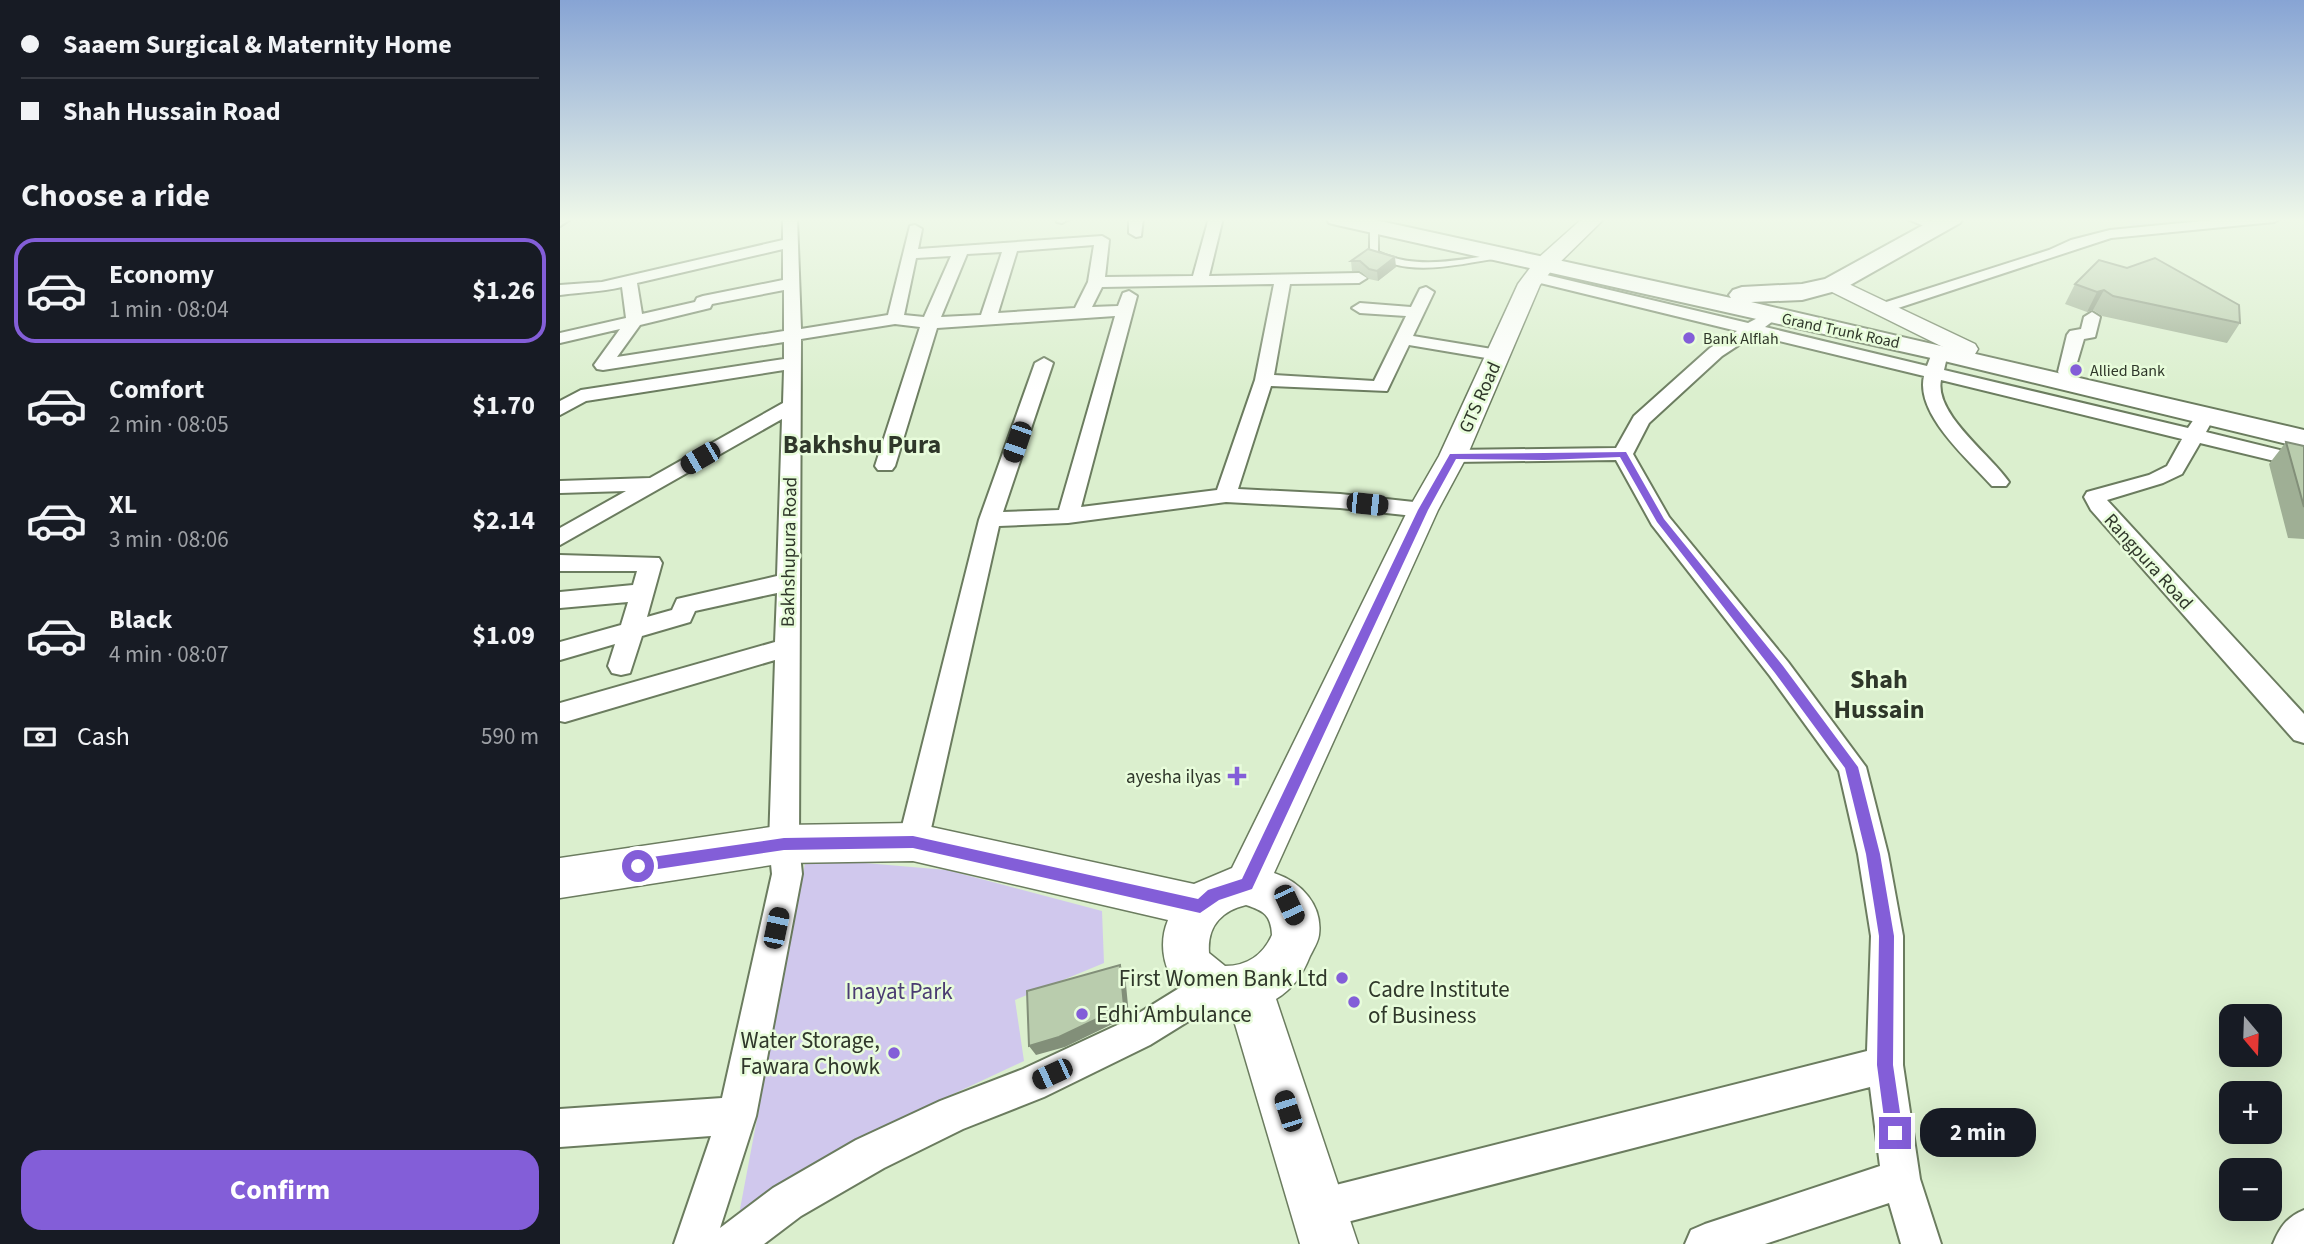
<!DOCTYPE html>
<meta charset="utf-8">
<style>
body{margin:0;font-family:"Source Sans 3",sans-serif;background:#242831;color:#f1f3f6;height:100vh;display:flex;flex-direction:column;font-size:26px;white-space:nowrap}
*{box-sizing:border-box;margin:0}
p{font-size:23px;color:#9ea1a6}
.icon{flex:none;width:38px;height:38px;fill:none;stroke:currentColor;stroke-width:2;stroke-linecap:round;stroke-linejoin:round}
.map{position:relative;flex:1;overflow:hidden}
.drawer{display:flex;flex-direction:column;background:#171b24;width:560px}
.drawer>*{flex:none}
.hud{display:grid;align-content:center;height:154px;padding:0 21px;background:#171b24}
.needle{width:46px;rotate:161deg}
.controls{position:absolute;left:1659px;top:1004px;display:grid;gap:14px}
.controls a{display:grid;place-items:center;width:63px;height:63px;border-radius:14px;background:#171b24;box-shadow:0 7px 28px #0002;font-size:35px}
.end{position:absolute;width:32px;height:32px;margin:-16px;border:9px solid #835ed8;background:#fff;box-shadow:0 0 0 4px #fff}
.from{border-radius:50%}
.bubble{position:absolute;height:49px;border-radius:21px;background:#171b24;box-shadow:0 7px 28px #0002;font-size:23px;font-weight:700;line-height:49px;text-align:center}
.car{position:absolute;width:21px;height:42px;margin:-21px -10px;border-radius:9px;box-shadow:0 0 5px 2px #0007;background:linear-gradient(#222 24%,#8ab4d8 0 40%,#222 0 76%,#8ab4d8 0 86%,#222 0)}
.hud b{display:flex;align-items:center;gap:24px;height:66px;font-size:26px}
.hud b+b{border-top:2px solid #363941}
.hud i{width:18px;height:18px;background:#f1f3f6}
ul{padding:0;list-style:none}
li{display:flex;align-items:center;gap:21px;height:105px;margin:0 14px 10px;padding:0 7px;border:4px solid transparent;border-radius:21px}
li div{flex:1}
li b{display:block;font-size:26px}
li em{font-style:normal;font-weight:700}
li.active{border-color:#835ed8}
li>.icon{width:63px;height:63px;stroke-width:1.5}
h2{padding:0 21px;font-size:32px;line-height:84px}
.pay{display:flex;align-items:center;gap:18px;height:77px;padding:0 21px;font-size:26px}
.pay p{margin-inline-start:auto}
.primary-button{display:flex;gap:14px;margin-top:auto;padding:14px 21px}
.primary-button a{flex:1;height:80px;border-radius:21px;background:#835ed8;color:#fff;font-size:28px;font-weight:700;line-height:80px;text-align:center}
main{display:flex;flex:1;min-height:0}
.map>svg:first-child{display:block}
.green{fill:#d0c8ed}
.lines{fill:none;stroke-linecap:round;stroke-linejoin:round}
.lane-casing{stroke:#6b7c5f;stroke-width:4}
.street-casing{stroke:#6b7c5f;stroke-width:4}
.secondary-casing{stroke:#6b7c5f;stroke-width:3}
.primary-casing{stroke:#6b7c5f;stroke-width:4}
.lane{fill:#fff;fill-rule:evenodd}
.street{fill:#fff;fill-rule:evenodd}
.secondary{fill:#fff;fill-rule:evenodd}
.primary{fill:#fff;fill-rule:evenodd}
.wall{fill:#9faf95}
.shaded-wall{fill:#828f79}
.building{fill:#b9ccad;stroke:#828f79;stroke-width:2}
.route{fill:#835ed8}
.poi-dot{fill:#835ed8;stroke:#e8fcdb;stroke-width:2.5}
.labels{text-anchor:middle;stroke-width:5;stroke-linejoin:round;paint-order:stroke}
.far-street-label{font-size:16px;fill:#2f372a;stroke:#e8fcdb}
.far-poi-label{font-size:16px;fill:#2f372a;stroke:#e8fcdb;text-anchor:start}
.street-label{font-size:19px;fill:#2f372a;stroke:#e8fcdb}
.poi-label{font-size:19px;fill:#2f372a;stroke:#e8fcdb;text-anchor:end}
.near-poi-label{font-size:23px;fill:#2f372a;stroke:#e8fcdb;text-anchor:end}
.near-park-label{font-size:23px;fill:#4a3b72;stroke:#e8fcdb}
.district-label{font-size:26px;font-weight:bold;fill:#2f372a;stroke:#e8fcdb}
</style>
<main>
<section class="drawer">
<div class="hud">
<b><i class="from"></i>Saaem Surgical &amp; Maternity Home</b>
<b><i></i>Shah Hussain Road</b>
</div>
<h2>Choose a ride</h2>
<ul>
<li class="active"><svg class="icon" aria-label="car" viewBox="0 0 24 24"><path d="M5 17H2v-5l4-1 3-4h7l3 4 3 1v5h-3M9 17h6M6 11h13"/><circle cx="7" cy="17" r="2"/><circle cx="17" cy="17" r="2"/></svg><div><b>Economy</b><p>1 min · 08:04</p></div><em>$1.26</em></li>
<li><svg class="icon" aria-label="car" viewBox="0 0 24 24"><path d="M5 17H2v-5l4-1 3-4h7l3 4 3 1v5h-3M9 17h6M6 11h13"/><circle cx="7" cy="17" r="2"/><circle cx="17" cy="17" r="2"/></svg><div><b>Comfort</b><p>2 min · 08:05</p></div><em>$1.70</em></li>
<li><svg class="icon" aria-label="car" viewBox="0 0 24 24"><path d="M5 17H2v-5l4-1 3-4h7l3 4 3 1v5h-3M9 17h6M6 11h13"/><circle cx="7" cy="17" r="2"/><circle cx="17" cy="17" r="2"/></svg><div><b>XL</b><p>3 min · 08:06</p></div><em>$2.14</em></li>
<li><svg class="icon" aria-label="car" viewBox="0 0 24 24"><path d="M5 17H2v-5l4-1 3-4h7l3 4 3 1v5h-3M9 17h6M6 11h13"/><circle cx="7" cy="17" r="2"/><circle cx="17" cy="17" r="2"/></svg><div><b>Black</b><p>4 min · 08:07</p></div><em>$1.09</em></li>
</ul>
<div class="pay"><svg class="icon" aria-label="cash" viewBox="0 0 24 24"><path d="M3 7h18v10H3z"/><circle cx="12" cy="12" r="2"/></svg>Cash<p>590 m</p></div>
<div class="primary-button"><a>Confirm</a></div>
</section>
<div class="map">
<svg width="1744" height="1244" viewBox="0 0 1744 1244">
<rect width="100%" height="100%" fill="#dbefce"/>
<!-- green -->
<path class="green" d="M1563 218H1687L1569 230 1572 226Z
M246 858 387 870 542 911 544 963 455 1000 464 1061 327 1125 177 1225Z"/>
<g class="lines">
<defs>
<path id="lane" d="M814 224 818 226V252C856 270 898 260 939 254L943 256 939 258C899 264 846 279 810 253V226Z"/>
<path id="street" d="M0 218H12L0 226Z
M223 218H237L241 329 328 315 350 226 355 225 362 229 358 249 542 236 549 240 545 277 633 276 649 218H663L649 276 799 273 807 278 799 283 730 284 714 375 814 381 846 316 800 313 792 308 800 303 851 307 860 289 866 287 874 292 853 336 938 350 947 355 938 360 849 345 827 391 711 386 678 489 780 494 863 503 871 505 874 510 871 515 863 517 780 508 666 502 508 523 439 526 368 842 364 851 353 855 342 851 338 842 419 520 475 363 484 358 493 363 443 512 499 510 555 316 377 328 335 466 332 470H318L315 466 360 327 335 324 241 339 239 844 242 874 196 1116 160 1228 213 1188 296 1140 380 1101 463 1069 566 1021 642 974 654 969 666 974 671 986 666 998 590 1045 484 1097 403 1129 324 1168 241 1216 204 1244H114L151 1136 0 1147V1109L162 1098 212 874 209 844 215 660 5 722 0 721V703L215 642 217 593 135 611 130 622 82 636 70 673 61 675 52 673 48 666 55 644 0 660V642L61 625 68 602 0 608V592L73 585 77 571H0V555L99 558 102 563 87 617 112 610 117 599 217 576 222 419 0 545V528L66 491 0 493V481L90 478 223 403 224 370 26 401 0 415V401L21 390 224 359V342L43 370 37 369 34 365 60 329 0 343V333L66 318 62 287C40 292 22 292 0 295V285L42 282 223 240ZM534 245 528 282 515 308 438 313 457 251ZM223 249V280L143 296 137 298 135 302 82 314 77 283ZM442 252 421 315 381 317 407 254ZM391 256 364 317 344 315 356 258ZM714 284 695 380 657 490 521 507 577 296 569 291 563 293 558 306 532 307 542 287ZM224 290V331L57 357 80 325 150 308 152 304Z
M496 218H511L502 223 497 222Z
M569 218H583L581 236 576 237 569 233Z
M1345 218H1364L1383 227 1376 231Z
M1673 218H1721L1714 222 1551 238 1332 310 1326 312 1318 307 1320 304 1489 250 1511 240 1550 230Z
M974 272 1188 323 1213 310 1221 315 1205 327 1367 366 1372 353 1378 352 1387 357 1384 370 1628 428 1634 419 1641 417 1651 423 1646 432 1744 456V468L1640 443 1622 474 1603 483 1547 500 1744 714V743L1734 740 1531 510 1524 497 1527 492 1589 475 1607 466 1622 439 1381 380C1374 414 1431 455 1449 482L1446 486H1432C1408 459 1355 414 1364 376L1194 335 1162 356 1089 423 1073 454 1109 517 1228 662 1306 767 1328 854 1343 936V1065L1360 1179 1381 1244H1341L1329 1203 1205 1244H1125L1131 1230 1145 1224 1320 1166 1310 1087 760 1229 746 1223 740 1209 746 1195 760 1189 1307 1051 1311 936 1298 854 1279 771 1210 676 1092 525 1056 460 893 462 886 460 883 456 886 452 893 450 1056 448 1074 416 1150 348 1177 331 968 280 966 277 968 274Z
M1532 312 1540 317 1535 337 1524 339 1513 376H1501L1498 372 1507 335 1510 331 1521 329 1524 317Z
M1744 1210V1244H1713C1720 1227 1727 1217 1744 1210Z"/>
<path id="secondary" d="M1023 218H1045L992 270 980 285 907 456 878 510 714 873C741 882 763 905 759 935 758 942 753 950 750 956 743 974 733 989 716 999L798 1244H740L672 1014C623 1015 590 963 608 920L353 861 224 863 0 898V858L224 825 353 823 634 884 672 868 848 510 879 456 958 284 976 260ZM686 905C704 911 711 915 712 935 703 955 687 966 665 966L649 953C647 927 661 911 686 905Z
M1274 277 1415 344 1418 349 1415 354 1406 356 1397 354 1266 289 1263 284 1266 279Z"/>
<path id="primary" d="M766 218H806L1171 298 1169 295 1173 290 1182 287 1242 284 1265 279 1376 218H1403L1400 223 1283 289 1242 300 1191 302 1744 430V448L1380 360 777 225 769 223Z"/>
</defs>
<!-- lane casing -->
<use href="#lane" class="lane-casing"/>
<!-- street casing -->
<use href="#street" class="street-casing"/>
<!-- secondary casing -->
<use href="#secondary" class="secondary-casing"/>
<!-- primary casing -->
<use href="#primary" class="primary-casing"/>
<!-- lane -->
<use href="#lane" class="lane"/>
<!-- street -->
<use href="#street" class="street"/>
<!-- secondary -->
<use href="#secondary" class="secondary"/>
<!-- primary -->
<use href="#primary" class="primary"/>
</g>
<!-- wall -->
<path class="wall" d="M808 249 836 267 818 281 809 279 800 271H792L791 261Z
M1539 260 1680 323 1667 343 1542 316 1533 310 1527 312 1505 304 1515 284Z
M1726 442 1744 446V539L1728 538 1709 464Z"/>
<!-- shaded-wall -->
<path class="shaded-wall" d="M835 257 836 267 818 281 817 271Z
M1544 290 1533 310 1527 312 1537 292Z
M560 965 565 974 569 1016 505 1047 476 1055 469 1046Z"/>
<!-- building -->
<path class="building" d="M808 249 835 257 817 271 809 269 800 261H791Z
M1595 258 1679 305 1680 323 1553 296 1544 290 1537 292 1515 284 1539 260 1567 268Z
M1726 442 1744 446V507Z
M560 965 564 1006 499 1037 469 1046 467 991Z"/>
<!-- sky -->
<linearGradient id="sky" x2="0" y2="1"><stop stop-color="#87a4d4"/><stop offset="0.56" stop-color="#eff8e9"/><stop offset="1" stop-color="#eff8e9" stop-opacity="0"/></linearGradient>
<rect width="1744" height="392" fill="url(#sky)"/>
<!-- route -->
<path class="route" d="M1066 452 1104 519 1223 666 1298 767 1320 854 1334 936 1333 1065 1343 1133 1341 1139 1335 1142 1329 1139 1326 1133 1317 1065 1319 936 1306 854 1285 768 1215 673 1097 522 1060 457 984 460 896 459 868 510 692 889 659 900 640 913 353 848 224 850 78 872 71 866 78 859 224 838 353 836 638 899 648 890 682 879 858 510 890 454Z"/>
<!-- markers -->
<g class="poi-dot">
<circle cx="1129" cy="338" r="7"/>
<circle cx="1516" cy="370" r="7"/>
<path d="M673.5 765.5h7v7h7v7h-7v7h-7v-7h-7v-7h7z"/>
<circle cx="782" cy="978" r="7"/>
<circle cx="794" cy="1002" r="7"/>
<circle cx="522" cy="1014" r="7"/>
<circle cx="334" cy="1053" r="7"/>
</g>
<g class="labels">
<!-- far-street labels -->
<g class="far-street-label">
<text transform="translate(1281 330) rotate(12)" y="6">Grand Trunk Road</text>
</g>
<!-- far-poi labels -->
<g class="far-poi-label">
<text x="1143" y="344">Bank Alflah</text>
<text x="1530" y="376">Allied Bank</text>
</g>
<!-- street labels -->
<g class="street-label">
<text transform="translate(919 397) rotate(-66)" y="7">GTS Road</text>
<text transform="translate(228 552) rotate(-89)" y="7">Bakhshupura Road</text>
<text transform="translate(1589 561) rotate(48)" y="7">Rangpura Road</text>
</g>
<!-- poi labels -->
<g class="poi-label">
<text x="661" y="783">ayesha ilyas</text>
</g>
<!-- near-poi labels -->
<g class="near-poi-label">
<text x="768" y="986">First Women Bank Ltd</text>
<text x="808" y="997" text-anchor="start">Cadre Institute<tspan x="808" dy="26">of Business</tspan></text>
<text x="536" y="1022" text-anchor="start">Edhi Ambulance</text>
<text x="320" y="1048">Water Storage,<tspan x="320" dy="26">Fawara Chowk</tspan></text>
</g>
<!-- near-park labels -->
<g class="near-park-label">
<text x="339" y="999">Inayat Park</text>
</g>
<!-- district labels -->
<g class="district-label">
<text x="302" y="453">Bakhshu Pura</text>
<text x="1319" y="688">Shah<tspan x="1319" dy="30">Hussain</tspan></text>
</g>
</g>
</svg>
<div class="controls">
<a><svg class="needle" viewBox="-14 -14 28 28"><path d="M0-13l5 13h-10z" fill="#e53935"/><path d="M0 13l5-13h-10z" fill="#9ea1a6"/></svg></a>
<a>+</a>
<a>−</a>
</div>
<i class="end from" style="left:78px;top:866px"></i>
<i class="end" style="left:1335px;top:1133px"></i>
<div class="bubble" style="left:1360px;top:1108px;width:116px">2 min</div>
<i class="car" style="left:457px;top:442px;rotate:199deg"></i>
<i class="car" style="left:140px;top:458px;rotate:240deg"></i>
<i class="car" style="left:807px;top:504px;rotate:96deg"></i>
<i class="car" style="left:729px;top:905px;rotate:155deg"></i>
<i class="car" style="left:216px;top:928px;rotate:12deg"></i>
<i class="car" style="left:492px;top:1074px;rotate:245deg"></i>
<i class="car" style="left:728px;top:1111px;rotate:342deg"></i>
</div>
</main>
